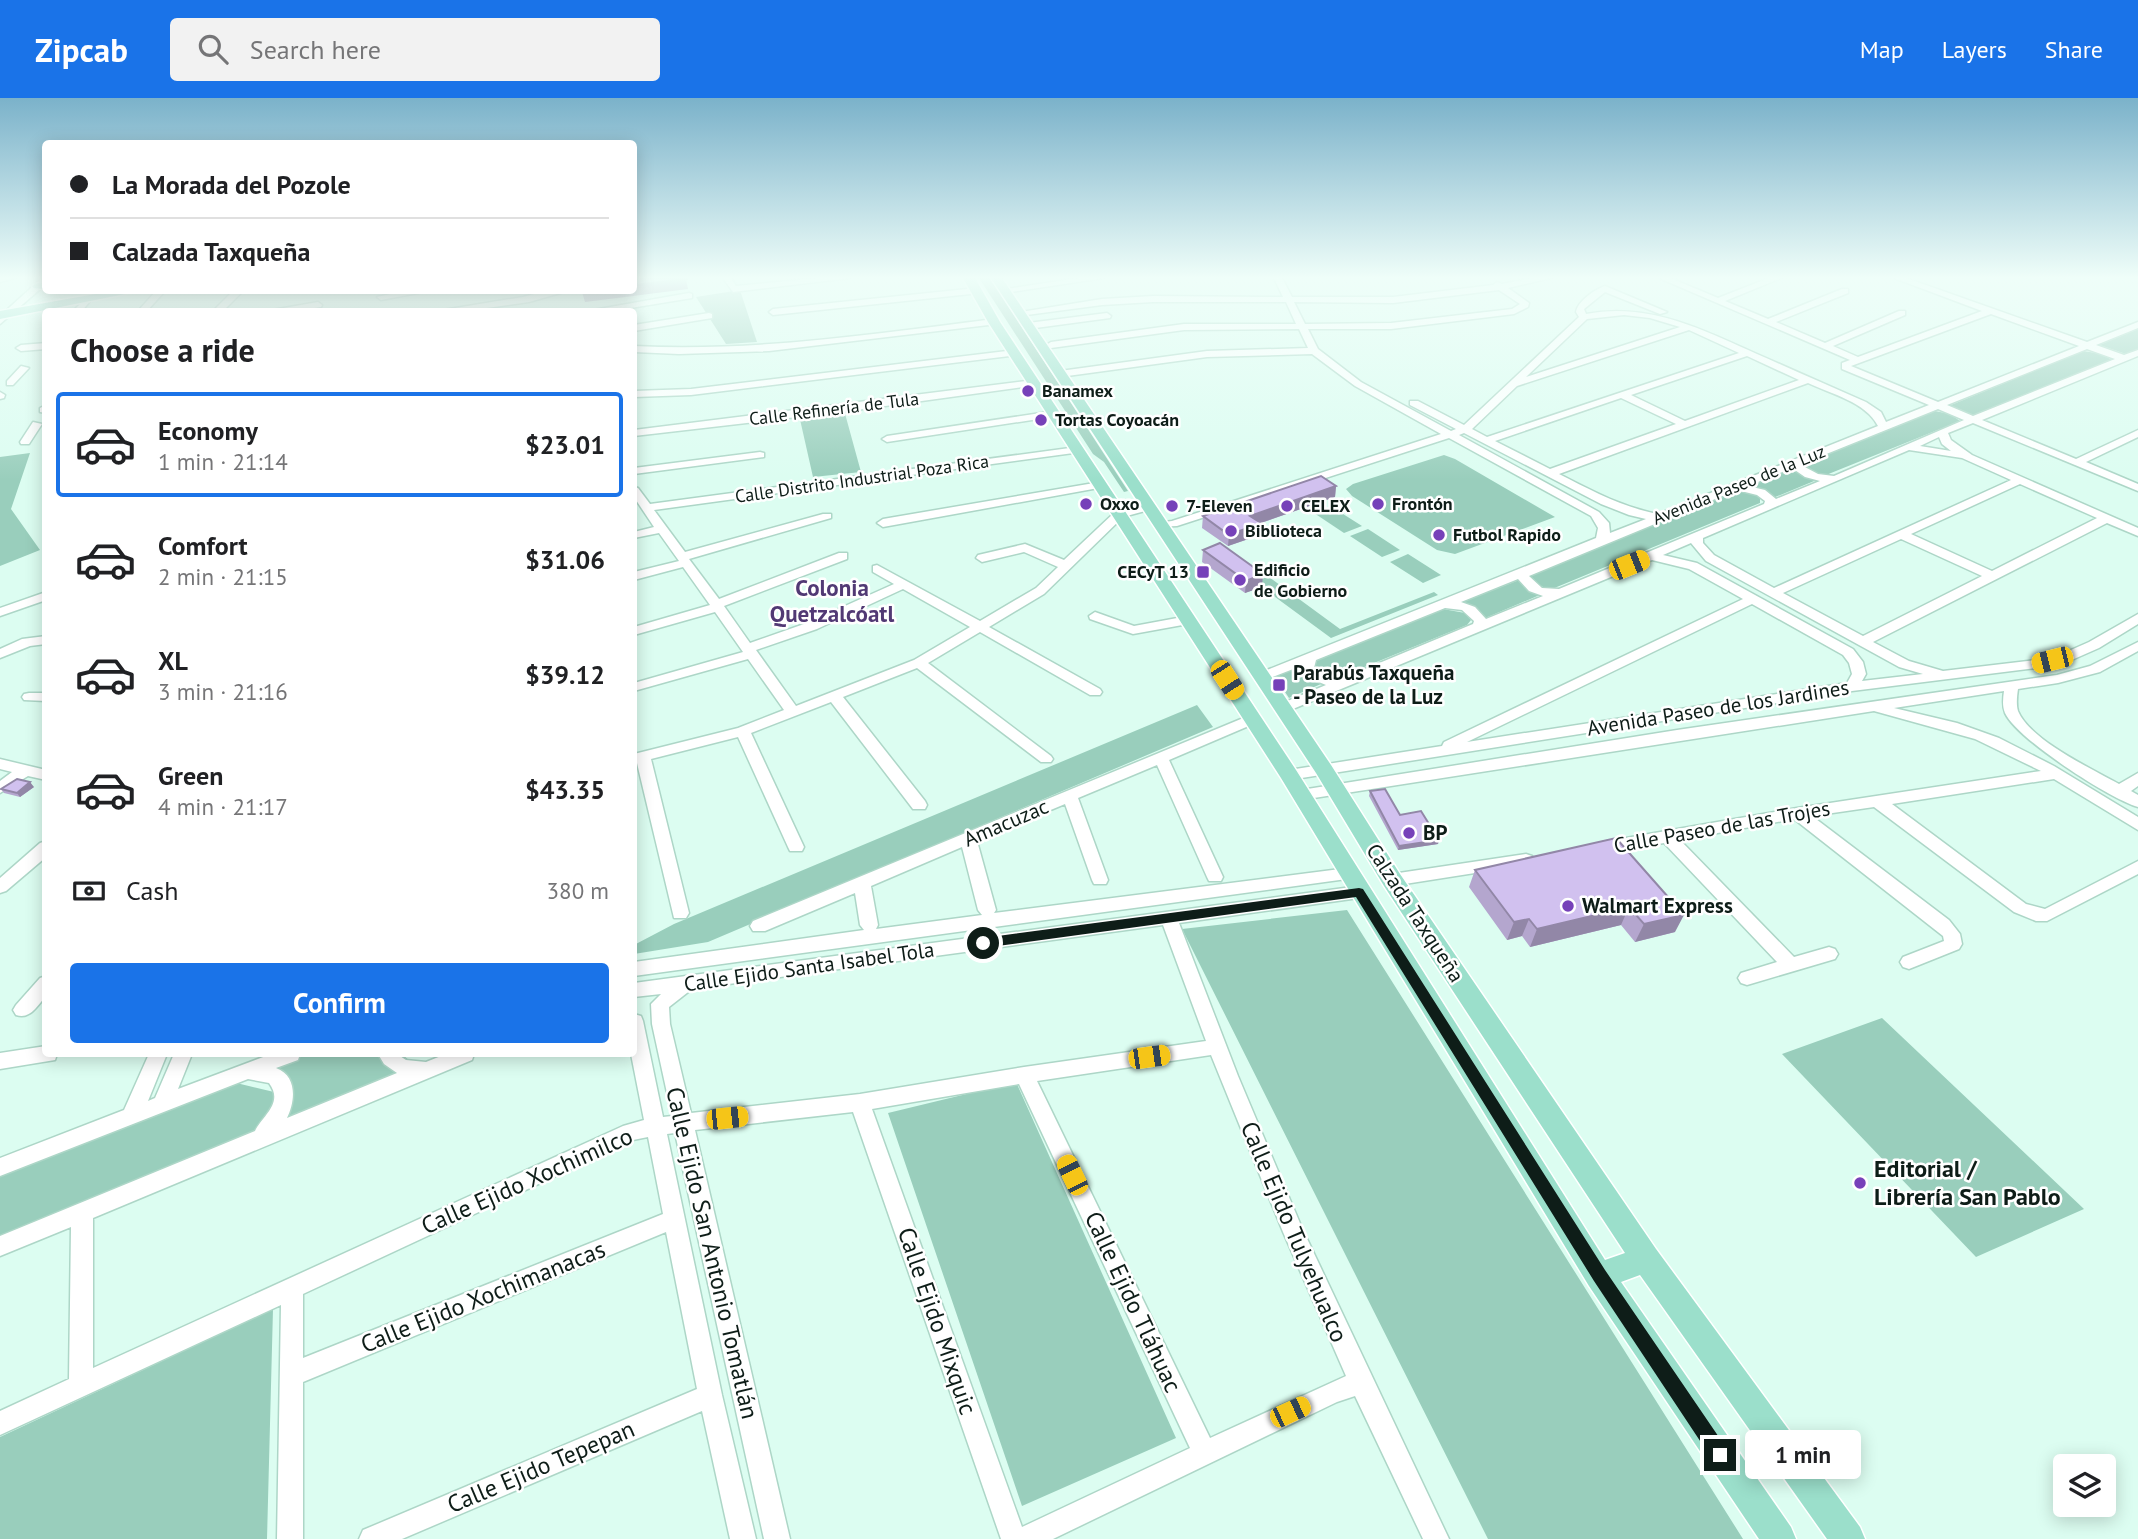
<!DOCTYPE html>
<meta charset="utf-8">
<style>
body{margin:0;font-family:"PT Sans",sans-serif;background:#f2f2f2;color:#202124;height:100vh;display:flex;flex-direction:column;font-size:26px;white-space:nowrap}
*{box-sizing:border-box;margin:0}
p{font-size:23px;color:#757577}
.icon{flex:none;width:38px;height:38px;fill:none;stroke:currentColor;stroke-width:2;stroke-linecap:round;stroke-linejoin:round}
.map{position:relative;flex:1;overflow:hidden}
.side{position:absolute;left:42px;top:210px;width:595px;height:749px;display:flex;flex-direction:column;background:#fff;border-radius:7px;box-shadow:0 4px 18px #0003}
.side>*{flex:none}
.guide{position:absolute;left:42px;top:42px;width:595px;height:154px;border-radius:7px;box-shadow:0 4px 18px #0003;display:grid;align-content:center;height:154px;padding:0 28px;background:#fff}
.fabs{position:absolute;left:2053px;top:1356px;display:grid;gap:14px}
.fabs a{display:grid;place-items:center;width:63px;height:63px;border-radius:7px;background:#fff;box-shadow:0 4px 18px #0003;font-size:35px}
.end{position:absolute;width:32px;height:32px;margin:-16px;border:9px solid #0e1d18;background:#fff;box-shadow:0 0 0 4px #fff}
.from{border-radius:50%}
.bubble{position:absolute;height:49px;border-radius:7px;background:#fff;box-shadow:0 4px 18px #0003;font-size:23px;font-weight:600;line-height:49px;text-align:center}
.car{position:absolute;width:21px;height:42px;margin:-21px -10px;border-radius:9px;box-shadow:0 0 5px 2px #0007;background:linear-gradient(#f5c518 24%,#345 0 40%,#f5c518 0 76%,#345 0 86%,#f5c518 0)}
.guide b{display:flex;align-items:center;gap:24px;height:66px;font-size:26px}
.guide b+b{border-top:2px solid #e0e0e0}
.guide i{width:18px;height:18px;background:#202124}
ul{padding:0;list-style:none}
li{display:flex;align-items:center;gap:21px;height:105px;margin:0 14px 10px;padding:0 14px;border:4px solid transparent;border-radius:7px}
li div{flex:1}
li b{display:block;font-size:26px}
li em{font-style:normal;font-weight:600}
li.active{border-color:#1a73e8}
li>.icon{width:63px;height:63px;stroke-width:1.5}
h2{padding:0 28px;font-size:32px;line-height:84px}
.pay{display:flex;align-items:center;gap:18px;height:77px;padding:0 28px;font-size:26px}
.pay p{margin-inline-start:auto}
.cta{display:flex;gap:14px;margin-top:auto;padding:14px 28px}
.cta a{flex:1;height:80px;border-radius:7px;background:#1a73e8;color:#fff;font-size:28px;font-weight:600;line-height:80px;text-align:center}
header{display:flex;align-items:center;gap:42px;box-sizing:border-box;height:98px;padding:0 35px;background:#1a73e8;color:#fff}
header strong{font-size:33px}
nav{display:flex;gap:38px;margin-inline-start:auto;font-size:24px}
.search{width:490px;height:63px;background:#f2f2f2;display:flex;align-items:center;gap:18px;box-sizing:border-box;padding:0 24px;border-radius:7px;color:#757577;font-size:26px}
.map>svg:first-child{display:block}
.green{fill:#99cebc}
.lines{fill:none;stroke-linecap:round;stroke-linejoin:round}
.minor-casing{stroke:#add6c7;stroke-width:3}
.major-casing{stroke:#fff;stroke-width:3}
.minor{fill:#fff;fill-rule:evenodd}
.major{fill:#9bdfcb;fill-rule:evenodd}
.wall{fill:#b4a6ce}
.shaded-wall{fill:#9287a7}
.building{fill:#d1c1ef;stroke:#9287a7;stroke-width:2}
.route{fill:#0e1d18}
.poi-dot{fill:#7641b9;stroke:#fff;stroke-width:2.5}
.labels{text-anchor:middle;stroke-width:5;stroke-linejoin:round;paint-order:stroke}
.far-poi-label{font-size:18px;font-weight:bold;fill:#0e1d18;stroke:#fff;text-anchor:start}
.far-street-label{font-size:18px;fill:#0e1d18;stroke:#fff}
.poi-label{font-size:21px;font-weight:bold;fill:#0e1d18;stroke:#fff;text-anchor:start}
.street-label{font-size:21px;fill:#0e1d18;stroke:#fff}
.neighbourhood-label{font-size:23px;font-weight:bold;fill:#513974;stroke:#fff}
.near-poi-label{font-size:24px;font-weight:bold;fill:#0e1d18;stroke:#fff;text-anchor:start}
.near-street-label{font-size:24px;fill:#0e1d18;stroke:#fff}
</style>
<header>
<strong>Zipcab</strong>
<div class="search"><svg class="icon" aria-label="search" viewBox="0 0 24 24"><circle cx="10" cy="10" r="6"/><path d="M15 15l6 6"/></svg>Search here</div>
<nav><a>Map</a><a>Layers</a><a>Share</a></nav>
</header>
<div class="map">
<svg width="2138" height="1441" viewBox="0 0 2138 1441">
<rect width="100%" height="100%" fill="#dcfdf1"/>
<!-- green -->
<path class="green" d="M979 180H990L1128 393 1124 394 1104 364 1093 356Z
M740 192 757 244 726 246 696 199Z
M2138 231V251L2126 256 2099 247Z
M2083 253 2103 256 2113 263 1969 319 1946 309Z
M844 312 861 374 813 379 799 317Z
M1935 313 1950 316 1960 323 1826 377 1818 376 1803 366Z
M30 355 11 411 40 452 0 468V359Z
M1444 357 1455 361 1555 419 1455 456 1437 452 1352 398 1346 391 1353 386Z
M1794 369 1819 381 1773 400 1764 392 1749 388Z
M1737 393 1755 396 1760 400V405L1552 491 1543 489 1531 482 1530 477Z
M1332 409 1362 428 1344 435 1314 415Z
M1368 431 1400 452 1382 459 1350 438Z
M1408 456 1441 477 1423 485 1390 464Z
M1258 471 1340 531 1434 494 1438 497 1331 540 1244 476Z
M1519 482 1527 490 1542 496 1483 521 1475 511 1460 505Z
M1443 511 1465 515 1471 522 1467 527 1340 579 1318 575 1315 568 1318 560Z
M1300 569 1304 579 1321 586 1289 600 1275 579Z
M1197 607 1213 629 708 844 634 856V847L674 826Z
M1347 812 1743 1441H1488L1182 831Z
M1882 920 2084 1111 1976 1159 1782 956Z
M302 956H401L420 970 256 1032 238 1044 0 1142V1070L224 982 274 994 273 1007 288 988 242 978Z
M1016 984 1176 1340 1022 1408 888 1015Z
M273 1211 267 1441H0V1339Z"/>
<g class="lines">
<defs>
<path id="minor" d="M0 180H15L0 184Z
M42 180H46V186L0 226V218Z
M723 180H731L736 188 819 180H850L733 194Z
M1079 180H1104L1004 195 1000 192Z
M1274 180H1282L1292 199H1393L1493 187 1497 184 1502 186 1533 180H1551L1508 190 1529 205 1528 209 1514 216 1391 231H1308L1318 251 1361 284 1451 333 1456 331 1410 307V303H1418L1464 327 1579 219 1576 214C1578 203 1594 192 1605 188L1667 214 1660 216 1605 194 1584 211 1586 216C1648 204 1701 231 1757 256 1793 272 1829 288 1866 304L1881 314 1886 324 1929 307 1842 271V265L1850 262 1659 180H1670L1718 200 1769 180H1781L1725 203 1768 221 1842 191H1848V195L1776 224 1825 245 1899 213H1905V217L1833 248 1858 259 1982 213 1894 180H1906L2087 244 2138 224V230L2096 247 2124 257 2138 252V258L1982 322 2076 361 2138 332V339L2086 364 2138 386V393L1973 325 1948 335 1951 342 1972 357 2138 430V438L2107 425 1873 544 1909 563 1943 573 2036 562 2064 555 2089 544 2138 516V526L2099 550 2074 561 2036 570 1852 593 1289 682 1284 681 1281 677 1284 673 1289 672 1442 648 1444 644 1743 501 1689 471 1652 462 1288 613H1278L1276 610 1278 607 1326 587 1309 580 1301 568 1262 583 1255 579 1257 576 1596 440 1598 430 1591 418 1449 340 1177 428 1157 429V425L1172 423 1441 336 1355 288 1312 256 1207 259 1060 279 1055 276 1060 273 1207 253 1308 250 1299 231 1184 232 1051 250 1046 247 1051 244 1184 226H1296L1286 204H1153L1102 207 1019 218 1015 215 1102 201 1153 198 1283 199ZM1499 192 1520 206 1512 211 1391 225 1305 226 1294 204 1393 205ZM1991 216 2079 248 1938 304 1851 268ZM1624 217 1650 220 1680 229 1526 279 1587 221ZM1689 232 1739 255 1487 339 1472 331 1517 288ZM2087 251 2115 261 1973 318 1947 307ZM1747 258 1799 282 1685 323 1631 297ZM1808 285C1831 296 1866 304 1878 328L1658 416C1621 409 1591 392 1559 376ZM1621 300 1676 326 1550 371 1495 343ZM1938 311 1964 322 1834 378 1818 376 1803 368 1804 365ZM1464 335 1601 406 1629 417 1646 421 1610 435 1609 425 1599 414 1459 337ZM1939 339 1942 346 1951 353 1920 348ZM1909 352 1962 360 2011 382 1774 490 1714 457 1703 445V440ZM1792 370 1805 379 1820 383 1776 401 1765 392 1748 388ZM2020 386 2097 420 1992 473 1911 436ZM1737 392 1757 397 1765 403 1764 406 1559 491 1542 490 1529 478ZM1901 441 1982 478 1863 538 1783 495ZM1691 445 1706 463 1899 569 1923 576 1862 583 1866 576 1863 564 1853 551 1697 465 1663 457ZM1518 481 1529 493 1543 498 1486 521 1475 509 1461 504ZM1752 506 1843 557 1849 565 1852 576 1847 585 1467 644ZM1445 510 1462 512 1474 523 1473 526 1341 581 1328 579 1314 570 1316 562Z
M977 190 981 193 980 195 773 217 769 214 773 211Z
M157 192H166L146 214H137Z
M234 192H244L222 214H212Z
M409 192H434L381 202 377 199Z
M549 192H571L529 204 458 214H431L523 199Z
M689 195 692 196V200L606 214H582Z
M87 199 91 202 81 214H72Z
M318 204 322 207 321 209 289 214H261Z
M709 215 712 216V220L634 233V227Z
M1107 215 1111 218 1110 220 1028 231 1023 228 1028 225Z
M994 221 998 224 997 226 769 253 679 256 634 254V248C755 254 874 236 994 221Z
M46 245V251L21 253 16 250 21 247Z
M1015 252 1018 253V257L691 297 634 299V293L691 291Z
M21 268 29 270 13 287H7V283Z
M1034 282 1037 283V287L849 313 634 338V332Z
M0 294 5 297 4 300 0 301Z
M46 307V315L40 314V310Z
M1054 313 1059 316 1058 318 887 344 882 341 887 338Z
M33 324 42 326 29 346H21L20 344Z
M1077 349 1082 352 1081 354 654 412 685 454 823 416H831V420L689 461 719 501 839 455H847V461L724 508 750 545 807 525 894 486 873 474V468L877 467 980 523 1036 490 1058 469 1024 454 982 464 976 460 978 457 1025 446 1064 462 1115 414 1150 407 1156 410 1123 419 1044 496 989 529 1100 591 1102 594 1100 597H1090L980 534 928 565 1051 658 1053 661 1051 664H1041L917 570 843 599 925 703 927 707 925 711H913L831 604 751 635 804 749 802 753H790L788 749 738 639 651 661 689 815 686 820H674L637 665 634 666V656L738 630 784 612 748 561 634 593V585L743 554 715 514 634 537V529L710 507 683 469 634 482V474L679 463 659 435 634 440V434L654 429 634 399V389L638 390 650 406ZM903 491 970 529 914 562 796 608 756 552 817 531Z
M760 354 764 355V359L634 376V370Z
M1100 384 1104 385V389L883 429 877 425 883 421Z
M46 494V502L0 518V510Z
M1095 514 1134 528 1188 518 1195 522 1188 526 1133 536 1090 521 1089 518Z
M46 538V546L30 548 0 560V551L22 541Z
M2138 544V553L2100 574 2058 585 2018 591C2017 598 2016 606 2018 613 2030 642 2092 671 2119 686L2138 675V688L2131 693 2138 697V709C2110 701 2017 641 2005 615 2002 608 2003 600 2004 593L1894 610 1957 625 1999 640 2054 668 2138 719V732L2054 681 1892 706 2026 806 2045 811 2138 763V776L2047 823H2036L2014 814 1874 709 1812 718 1949 822 1960 836 1962 846 1959 851 1909 871 1903 869 1900 864 1903 859 1944 843 1943 838 1794 721 1680 742 1794 859 1829 849 1835 851 1838 856 1835 861 1747 887 1741 885 1738 880 1741 875 1777 864 1664 745 1603 756 1595 750 1603 744 1797 710 2041 673 1975 641 1874 613 1301 702 1293 697 1301 692 1677 632 2057 577 2090 568Z
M29 595H46V603L24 602 22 599 24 596Z
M1253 616 1260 621 1258 624 1169 662 1223 779 1221 783H1209L1207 779 1157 667 1078 700 1108 782 1106 786H1094L1092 782 1065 706 977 743 996 812 994 815 1348 770 1354 772 1356 776 1354 780 634 878V864L864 832 860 827 855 795 765 833H753L750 828 753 823ZM962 749 978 812 982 817 876 831 878 827 871 788Z
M0 661 46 672V682L28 678 0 695V683L12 674 0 671Z
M46 743V759L6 793 0 795V780L40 745Z
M1526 756 1532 758 1534 762 1532 766 1392 788 1386 786 1384 782 1386 778 1392 776Z
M1359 788 1365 790 1367 794 1365 798 1359 800 1179 825 1238 978 1302 1130 1449 1441H1423L1355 1298 1337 1304 1053 1441H1001L853 1014 695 1032 790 1441H764L675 1035 667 1036 722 1297 756 1441H730L702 1313 402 1441H359L363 1432 697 1291 666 1134 303 1284V1441H277L281 1207 0 1337V1313L69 1281 71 1129 0 1158V1138L255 1033C263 1017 284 1005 269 985L248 981 0 1078V1060L124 1012 149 956H167L148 1003 155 1000 174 956H192L178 991 271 956H300L298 962 276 970C298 978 295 1004 287 1020L397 975 384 966 378 956H397L406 962 426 964 446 956H474L472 962 93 1120V1270L623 1028 644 1022 631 956H634V916L641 918 643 923 663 1019 672 1018 652 926 651 906 661 896 634 899V885ZM1163 827 1206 943 1024 969 860 996 691 1015 670 926 669 909 692 891ZM1211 957 1283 1134 1346 1278 1210 1340 1037 983ZM1019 986 1190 1350 1022 1429 872 1011ZM648 1039 663 1116 303 1260V1196L633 1042Z
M46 878V898C37 908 30 922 16 917L13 912 16 907 40 880Z
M46 948V956H57L55 962 0 971V955Z"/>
<path id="major" d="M963 180H975L1000 224 1296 672 1605 1162 1625 1155 1384 788 1316 675 991 180H1002L1331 667 1400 776 1656 1151 1860 1429 1865 1441H1827L1640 1177 1621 1184 1791 1429 1796 1441H1759L1589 1188 1281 680 988 224Z
M38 185 46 186V192H50L34 190 32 188Z
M118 192H145L0 221V213Z"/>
</defs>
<!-- minor casing -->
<use href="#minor" class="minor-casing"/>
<!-- major casing -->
<use href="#major" class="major-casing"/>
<!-- minor -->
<use href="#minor" class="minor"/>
<!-- major -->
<use href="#major" class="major"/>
</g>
<!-- wall -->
<path class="wall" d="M1336 388 1335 399 1261 425 1260 437 1228 448 1202 430 1203 418Z
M1203 452 1262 489 1245 495 1202 464Z
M34 689 20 699 4 695 1 691Z
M1370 693 1400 717 1439 742 1438 746 1398 752 1369 698Z
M1616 740 1675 834 1635 844 1621 827 1530 849 1522 838 1507 842 1469 789 1475 772Z"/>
<!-- shaded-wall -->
<path class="shaded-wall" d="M686 181 688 191 585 204 582 194 593 192H634V187Z
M1336 388 1335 399 1249 429 1250 418Z
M1261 425 1260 437 1228 448 1229 437Z
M1263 476 1262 489 1245 495 1246 483Z
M30 684 34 689 20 699 17 695Z
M1439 742 1438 746 1398 752 1399 748Z
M1629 809 1621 827 1530 849 1537 831Z
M1684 817 1675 834 1635 844 1644 826Z
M1529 821 1522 838 1507 842 1514 824Z"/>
<!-- building -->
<path class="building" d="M634 180H685L686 181 634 187Z
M1321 378 1336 388 1250 418 1261 425 1229 437 1203 418Z
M1220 445 1263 476 1246 483 1203 452Z
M17 681 30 684 17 695 1 691Z
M1385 691 1400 717 1421 713 1439 742 1399 748 1370 693Z
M1616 740 1684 817 1644 826 1629 809 1537 831 1529 821 1514 824 1475 772Z"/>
<!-- sky -->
<linearGradient id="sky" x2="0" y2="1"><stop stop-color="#7bb2ca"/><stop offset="0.47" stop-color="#effef9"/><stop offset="1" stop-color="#effef9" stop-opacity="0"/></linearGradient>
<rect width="2138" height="382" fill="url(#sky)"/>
<!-- route -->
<path class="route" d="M1359 790 1363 791 1605 1172 1727 1351 1729 1357 1727 1364 1720 1366 1714 1364 1594 1183 1356 799 983 850 977 845 983 840Z"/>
<!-- markers -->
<g class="poi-dot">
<circle cx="1028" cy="293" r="7"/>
<circle cx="1041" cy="322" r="7"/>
<circle cx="1086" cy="406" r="7"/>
<circle cx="1378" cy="406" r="7"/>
<circle cx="1172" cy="408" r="7"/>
<circle cx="1287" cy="408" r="7"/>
<circle cx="1231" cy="433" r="7"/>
<circle cx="1439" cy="437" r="7"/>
<rect x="1196" y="467" width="14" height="14" rx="3.5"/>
<circle cx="1240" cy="482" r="7"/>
<rect x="1272" y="580" width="14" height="14" rx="3.5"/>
<circle cx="1409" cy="735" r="7"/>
<circle cx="1568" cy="808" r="7"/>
<circle cx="1860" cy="1085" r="7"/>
</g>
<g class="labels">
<!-- far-poi labels -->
<g class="far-poi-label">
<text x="1042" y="299">Banamex</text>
<text x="1055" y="328">Tortas Coyoacán</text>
<text x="1100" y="412">Oxxo</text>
<text x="1392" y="412">Frontón</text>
<text x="1186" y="414">7-Eleven</text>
<text x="1301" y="414">CELEX</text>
<text x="1245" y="439">Biblioteca</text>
<text x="1453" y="443">Futbol Rapido</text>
<text x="1254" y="478">Edificio<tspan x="1254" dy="21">de Gobierno</tspan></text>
<text x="1189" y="480" text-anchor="end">CECyT 13</text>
</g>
<!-- far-street labels -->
<g class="far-street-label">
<text transform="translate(834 311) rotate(-7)" y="6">Calle Refinería de Tula</text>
<text transform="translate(862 381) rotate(-8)" y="6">Calle Distrito Industrial Poza Rica</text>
<text transform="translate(1739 387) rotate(-22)" y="6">Avenida Paseo de la Luz</text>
</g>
<!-- poi labels -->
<g class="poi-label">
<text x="1293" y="582">Parabús Taxqueña<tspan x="1293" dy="24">- Paseo de la Luz</tspan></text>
<text x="1423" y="742">BP</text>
<text x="1582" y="815">Walmart Express</text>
</g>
<!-- street labels -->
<g class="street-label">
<text transform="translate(1718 610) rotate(-9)" y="7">Avenida Paseo de los Jardines</text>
<text transform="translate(1006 725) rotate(-23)" y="7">Amacuzac</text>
<text transform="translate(1722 729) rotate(-10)" y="7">Calle Paseo de las Trojes</text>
<text transform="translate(1415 815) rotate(57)" y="7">Calzada Taxqueña</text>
<text transform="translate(809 869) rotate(-8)" y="7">Calle Ejido Santa Isabel Tola</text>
</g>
<!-- neighbourhood labels -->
<g class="neighbourhood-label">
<text x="832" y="498">Colonia<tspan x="832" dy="26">Quetzalcóatl</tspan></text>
</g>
<!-- near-poi labels -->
<g class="near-poi-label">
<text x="1874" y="1079">Editorial /<tspan x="1874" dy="28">Librería San Pablo</tspan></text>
</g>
<!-- near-street labels -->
<g class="near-street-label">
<text transform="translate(527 1083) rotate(-24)" y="8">Calle Ejido Xochimilco</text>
<text transform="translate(1294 1134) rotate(67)" y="8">Calle Ejido Tulyehualco</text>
<text transform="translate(712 1155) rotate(77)" y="8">Calle Ejido San Antonio Tomatlán</text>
<text transform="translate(483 1199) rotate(-22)" y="8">Calle Ejido Xochimanacas</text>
<text transform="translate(1133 1204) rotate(65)" y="8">Calle Ejido Tláhuac</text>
<text transform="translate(937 1223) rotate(71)" y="8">Calle Ejido Mixquic</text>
<text transform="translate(541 1369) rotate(-23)" y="8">Calle Ejido Tepepan</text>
</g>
</g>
</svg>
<div class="fabs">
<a><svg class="icon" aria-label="layers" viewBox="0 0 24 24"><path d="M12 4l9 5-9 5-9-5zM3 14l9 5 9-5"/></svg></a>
</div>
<i class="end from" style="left:983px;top:845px"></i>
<i class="end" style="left:1720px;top:1357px"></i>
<div class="bubble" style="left:1745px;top:1332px;width:116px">1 min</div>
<i class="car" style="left:1629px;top:467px;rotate:68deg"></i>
<i class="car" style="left:2052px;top:562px;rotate:256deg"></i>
<i class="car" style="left:1227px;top:582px;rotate:147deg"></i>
<i class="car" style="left:1149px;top:959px;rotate:82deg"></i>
<i class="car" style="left:727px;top:1020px;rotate:84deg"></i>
<i class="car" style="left:1072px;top:1077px;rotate:334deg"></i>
<i class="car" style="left:1290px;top:1314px;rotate:65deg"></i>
<div class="guide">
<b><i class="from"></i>La Morada del Pozole</b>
<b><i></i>Calzada Taxqueña</b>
</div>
<section class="side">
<h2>Choose a ride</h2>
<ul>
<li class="active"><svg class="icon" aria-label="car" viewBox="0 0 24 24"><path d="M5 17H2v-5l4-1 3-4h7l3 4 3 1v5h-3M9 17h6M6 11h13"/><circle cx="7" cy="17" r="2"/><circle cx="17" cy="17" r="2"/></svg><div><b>Economy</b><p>1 min · 21:14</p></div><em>$23.01</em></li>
<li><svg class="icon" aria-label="car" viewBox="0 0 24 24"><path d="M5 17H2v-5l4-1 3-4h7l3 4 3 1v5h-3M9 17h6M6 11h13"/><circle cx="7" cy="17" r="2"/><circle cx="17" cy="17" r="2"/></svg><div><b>Comfort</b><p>2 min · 21:15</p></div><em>$31.06</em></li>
<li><svg class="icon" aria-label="car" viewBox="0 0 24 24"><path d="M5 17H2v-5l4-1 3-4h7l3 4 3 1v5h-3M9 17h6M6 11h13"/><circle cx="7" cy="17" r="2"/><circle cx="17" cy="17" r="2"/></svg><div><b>XL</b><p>3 min · 21:16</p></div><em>$39.12</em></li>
<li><svg class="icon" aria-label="car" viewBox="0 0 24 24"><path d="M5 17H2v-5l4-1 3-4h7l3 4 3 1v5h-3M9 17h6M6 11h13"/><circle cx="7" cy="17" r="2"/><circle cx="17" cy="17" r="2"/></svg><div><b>Green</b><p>4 min · 21:17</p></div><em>$43.35</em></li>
</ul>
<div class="pay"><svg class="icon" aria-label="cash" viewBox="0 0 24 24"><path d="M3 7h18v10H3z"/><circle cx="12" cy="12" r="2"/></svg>Cash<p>380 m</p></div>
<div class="cta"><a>Confirm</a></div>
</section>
</div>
